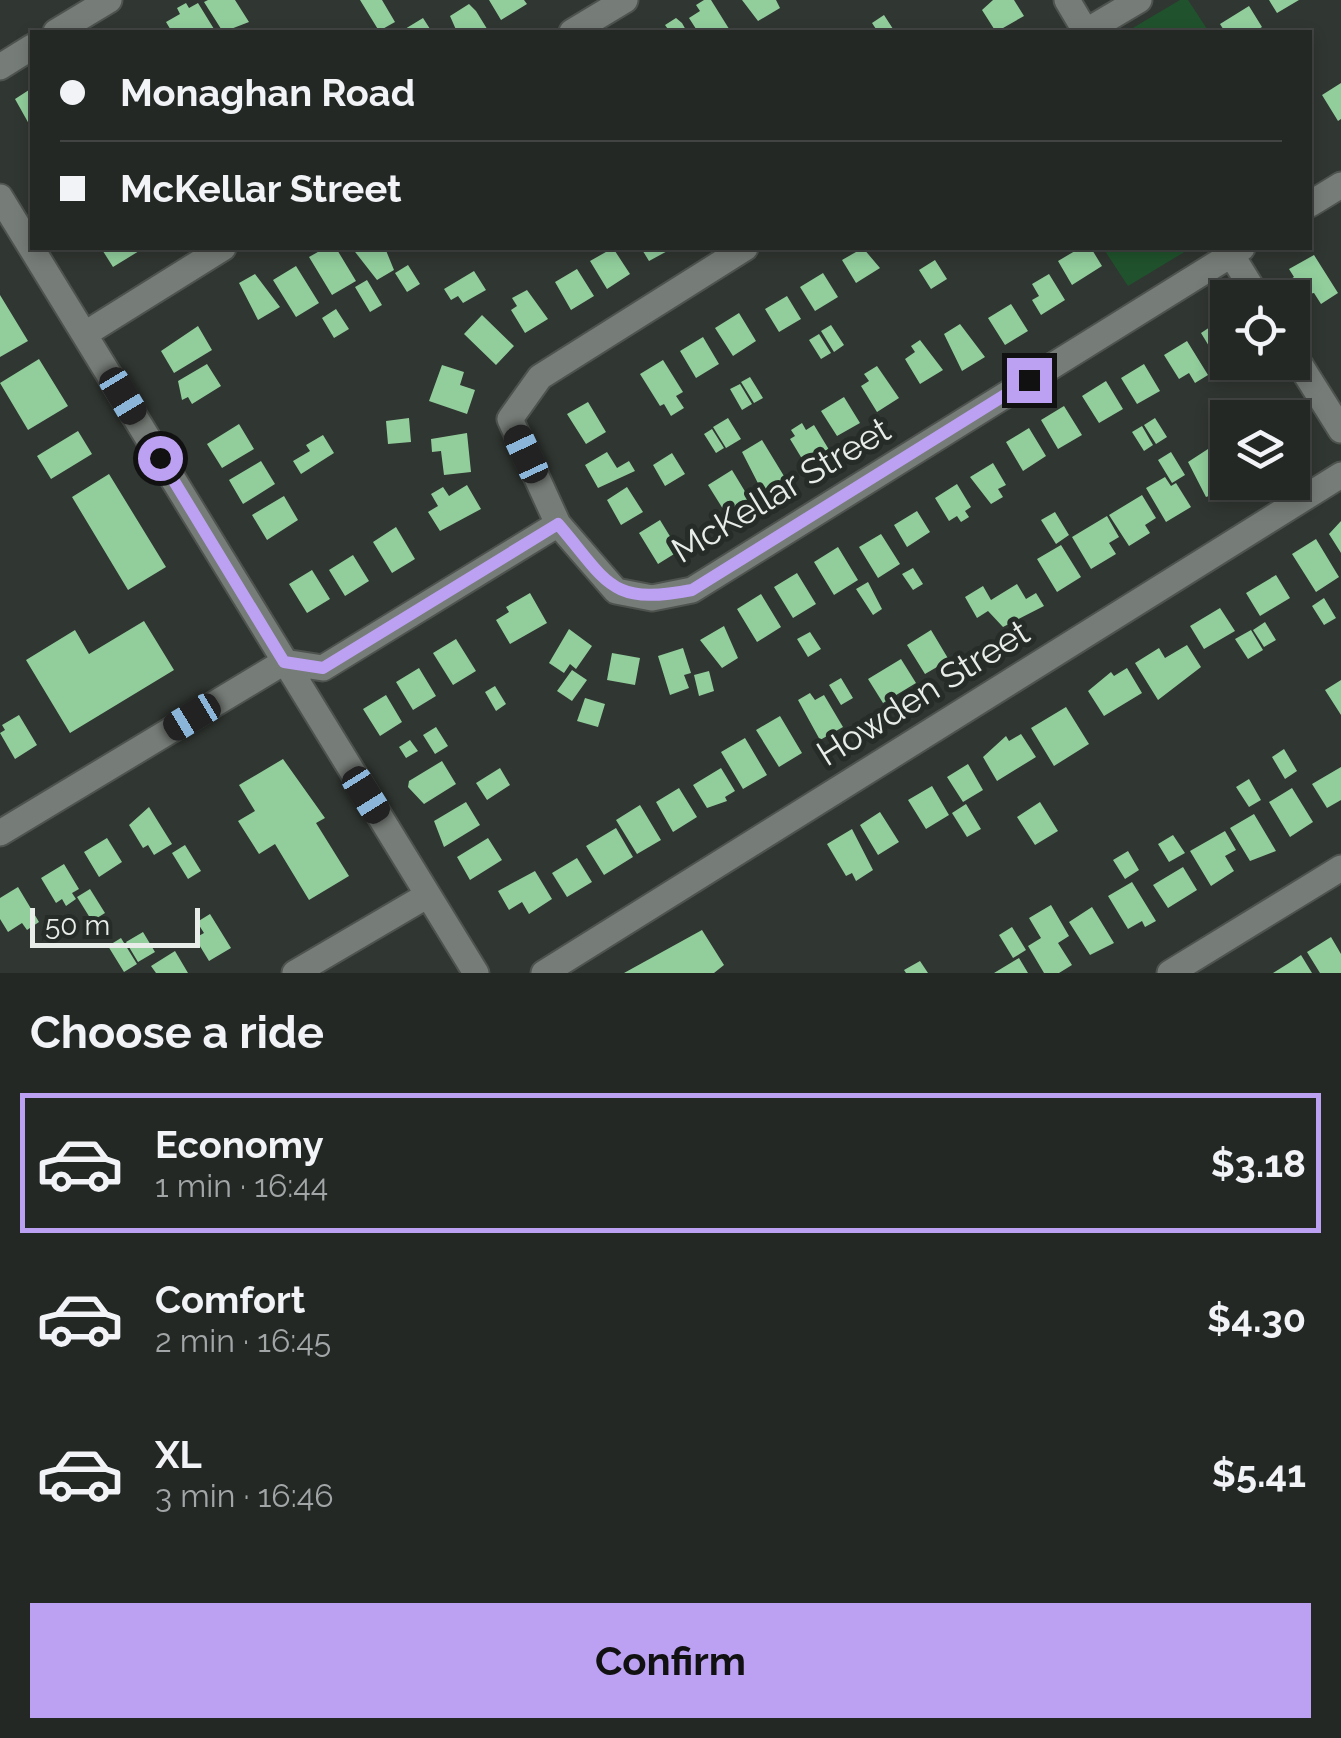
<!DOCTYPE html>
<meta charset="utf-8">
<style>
body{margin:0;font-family:Raleway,sans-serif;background:#2c302d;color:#f1f3f6;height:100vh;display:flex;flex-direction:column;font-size:38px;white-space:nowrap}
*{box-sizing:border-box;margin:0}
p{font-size:32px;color:#a3a6a7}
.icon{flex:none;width:55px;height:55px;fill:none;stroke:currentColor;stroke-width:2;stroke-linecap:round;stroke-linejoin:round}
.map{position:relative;height:973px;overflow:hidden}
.drawer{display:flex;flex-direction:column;background:#242825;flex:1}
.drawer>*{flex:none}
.top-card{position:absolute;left:30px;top:30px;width:1282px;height:220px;border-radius:0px;box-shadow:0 5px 15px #0003,0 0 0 2px #414442;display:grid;align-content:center;height:220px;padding:0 30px;background:#242825}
.controls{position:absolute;left:1210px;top:280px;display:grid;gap:20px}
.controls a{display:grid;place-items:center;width:100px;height:100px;border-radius:0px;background:#242825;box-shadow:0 5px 15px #0003,0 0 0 2px #414442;font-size:50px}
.scale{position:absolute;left:30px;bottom:25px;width:170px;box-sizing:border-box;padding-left:10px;border:5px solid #e9edea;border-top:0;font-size:28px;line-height:35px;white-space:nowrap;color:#e9edea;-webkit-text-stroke:8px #262c27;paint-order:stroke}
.end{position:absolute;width:45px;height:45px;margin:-22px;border:12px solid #bca0f2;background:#111;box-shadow:0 0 0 5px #111}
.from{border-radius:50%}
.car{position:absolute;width:30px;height:60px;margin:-30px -15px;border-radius:12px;box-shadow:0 0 8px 2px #0007;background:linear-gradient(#222 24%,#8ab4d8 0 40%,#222 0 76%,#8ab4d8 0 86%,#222 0)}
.top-card b{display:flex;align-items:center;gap:35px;height:95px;font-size:38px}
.top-card b+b{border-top:2px solid #414442}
.top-card i{width:25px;height:25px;background:#f1f3f6}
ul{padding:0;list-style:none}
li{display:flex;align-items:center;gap:30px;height:140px;margin:0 20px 15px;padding:0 10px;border:5px solid transparent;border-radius:0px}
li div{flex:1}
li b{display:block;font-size:38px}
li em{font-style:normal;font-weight:700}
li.selected{border-color:#bca0f2}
li>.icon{width:90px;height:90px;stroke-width:1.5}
h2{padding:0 30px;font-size:45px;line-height:120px}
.cta{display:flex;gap:20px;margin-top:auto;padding:20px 30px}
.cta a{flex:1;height:115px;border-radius:0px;background:#bca0f2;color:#111;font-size:40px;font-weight:700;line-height:115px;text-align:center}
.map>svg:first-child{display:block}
.green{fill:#20532d}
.building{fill:#91ce9c}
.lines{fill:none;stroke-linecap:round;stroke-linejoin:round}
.minor-casing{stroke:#4e534f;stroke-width:29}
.minor{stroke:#767c77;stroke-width:25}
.route{stroke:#bca0f2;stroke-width:12}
.labels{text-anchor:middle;stroke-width:10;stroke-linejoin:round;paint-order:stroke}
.street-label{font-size:35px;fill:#e9edea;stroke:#262c27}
</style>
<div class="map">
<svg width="1341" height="973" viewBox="0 0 1341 973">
<rect width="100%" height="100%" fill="#303631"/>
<!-- green -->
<path class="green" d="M1180 0H1188L1209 32H1126Z
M1103 248H1191L1128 286Z"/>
<!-- building -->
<path class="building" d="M208 0H235L249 22 223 32 204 2Z
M360 0H382L395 22 379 31Z
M489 0H524L527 4 501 20Z
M704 0H711L731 32H698L689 18 700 11 696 5Z
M742 0H776L780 8 758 21Z
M993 0H1014L1024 16 996 32 982 10Z
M1269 0H1299L1277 13Z
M186 3 189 8 198 3 214 29 172 32 166 22 180 14 177 8Z
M469 4 476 11 489 32H457L450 16Z
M1249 6 1262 27 1254 32H1225L1220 24Z
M884 15 895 32H878L872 23Z
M423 18 432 32H400Z
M676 18 682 23 687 32H670L665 25Z
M1341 83V119L1338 121 1322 95Z
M32 88V121L29 124 15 99Z
M101 248H144L113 267Z
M325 248H336L356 281 332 295 309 257Z
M352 248H385L394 270 377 280Z
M613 248 630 274 607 289 590 261Z
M641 248H673L649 261Z
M863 248 880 268 856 283 842 260Z
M1080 248H1091L1102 266 1072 285 1058 261Z
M1314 255 1338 293 1321 304 1314 293 1289 298 1281 285 1294 277 1289 269Z
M935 260 947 279 931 289 919 270Z
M408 265 420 284 407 292 395 273Z
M296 266 319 303 296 317 273 280Z
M577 269 594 296 571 310 555 282Z
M474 271 486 290 463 303 458 296 451 300 444 289Z
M823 273 838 297 815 311 800 287Z
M255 274 280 307 258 320 239 283Z
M1049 274 1065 300 1041 315 1032 300 1039 296 1032 284Z
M367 280 382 305 370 312 355 287Z
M527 290 548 319 525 333 511 310 517 306 512 298Z
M0 295 28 341 0 357Z
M787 296 801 319 779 332 765 309Z
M1011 304 1028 331 1005 345 988 318Z
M336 309 349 329 334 338 322 318Z
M739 313 756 341 733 356 715 328Z
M482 315 514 346 496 365 464 334Z
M1222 319 1228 328V349L1215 356 1201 333Z
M960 324 985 357 962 371 944 334Z
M831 325 844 345 834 352 821 331Z
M198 326 212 350 174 373 161 351Z
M819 334 831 353 821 359 809 340Z
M703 337 719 364 696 378 680 351Z
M920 340 943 370 920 384 905 359 915 352 911 346Z
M1187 341 1208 375 1195 383 1189 373 1179 379 1164 355Z
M39 359 68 406 28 430 0 383Z
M663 360 683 392 676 396 684 408 671 416 664 404 660 406 640 374Z
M207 364 221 386 192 404 188 397 182 400 178 381Z
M1144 364 1160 391 1137 404 1121 378Z
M442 365 464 372 460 385 475 390 467 414 429 401Z
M877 366 899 398 877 412 861 386 869 381 864 374Z
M750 377 763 398 754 403 741 382Z
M1106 381 1123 409 1099 423 1082 396Z
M740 384 752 404 742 410 730 389Z
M844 397 860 423 837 436 821 411Z
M588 402 606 432 586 444 567 414Z
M1064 406 1082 435 1058 449 1041 420Z
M409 418 411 442 388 444 386 421Z
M728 418 741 439 726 448 713 427Z
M1155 418 1167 437 1156 444 1144 425Z
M802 423 806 430 814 425 831 453 807 467 790 439 795 436 791 430Z
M239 424 254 449 222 468 207 444Z
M1142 426 1153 445 1144 451 1132 432Z
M1029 428 1046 456 1023 471 1006 442Z
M712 429 724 448 716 453 704 434Z
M78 431 92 454 51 479 37 456Z
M467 433 471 472 444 475 441 451 432 452 431 439Z
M323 435 334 453 301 474 293 461 310 451 306 445Z
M762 440 787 481 781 484 783 488 764 495 742 452Z
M1208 449 1228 474V482L1235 486 1206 497 1188 462Z
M607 452 617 468 629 461 635 471 598 488 585 465Z
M1171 452 1185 475 1172 483 1158 460Z
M672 453 685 474 665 486 653 465Z
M261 461 275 484 243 504 229 480Z
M993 463 1006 485 998 489 1003 497 991 504 970 477Z
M732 470 752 503 728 517 708 485Z
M109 474 166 567 128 590 72 497Z
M1165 477 1171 486 1176 483 1191 507 1166 522 1146 488Z
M957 484 971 507 965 511 969 517 961 522 957 516 949 521 935 498Z
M467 485 481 509 440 531 428 512 438 506 431 494 443 487 449 496Z
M627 487 643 512 621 525 607 500Z
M1142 495 1156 518 1145 525 1150 533 1129 546 1109 515Z
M284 496 298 520 267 540 252 515Z
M917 511 930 532 907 547 894 525Z
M1055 512 1069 535 1056 544 1041 520Z
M1107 516 1119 537 1109 543 1116 554 1091 569 1072 537Z
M660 520 679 551 658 564 639 533Z
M1341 521V553L1329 534Z
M396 527 415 559 392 573 373 542Z
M881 534 900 564 878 578 859 547Z
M1316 539 1339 577 1316 592 1292 554Z
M1061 545 1081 577 1057 592 1037 559Z
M838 547 858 580 834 595 814 562Z
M353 555 369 581 345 596 329 570Z
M913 568 923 584 913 590 902 574Z
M312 570 330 599 307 613 289 584Z
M797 573 816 604 793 618 774 587Z
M1276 575 1290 598 1260 616 1246 593Z
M868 582 882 609 873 615 856 589Z
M1017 584 1026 599 1036 593 1044 606 1003 627 988 611 977 618 965 597 983 586 991 600Z
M530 593 547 623 510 644 496 620 509 612 506 607Z
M761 594 781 627 757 642 737 609Z
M1324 598 1336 618 1324 625 1312 606Z
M1220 608 1235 631 1204 649 1190 626Z
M144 621 174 670 70 733 26 660 75 630 89 654Z
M1265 622 1276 640 1264 647 1253 630Z
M724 626 738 658 722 668 700 640Z
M569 629 592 646 576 669 570 664 564 673 549 663Z
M931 630 949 660 925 674 907 645Z
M1251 630 1263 650 1248 659 1235 639Z
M810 632 821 649 808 657 797 639Z
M456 639 476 671 453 685 433 653Z
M1187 645 1201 667 1158 700 1135 663 1159 648 1165 658Z
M683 648 691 673 684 675 689 688 670 695 658 656Z
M612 653 640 658 635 685 607 680Z
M901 659 916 683 883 703 868 679Z
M419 668 436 696 413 710 396 682Z
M1127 668 1142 693 1104 716 1088 691 1111 672 1114 676Z
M572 670 587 680 572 701 557 691Z
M709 671 714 691 699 696 694 675Z
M841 678 853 698 841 705 829 685Z
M1341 680V715L1325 690Z
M495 686 506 704 496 711 485 692Z
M810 693 815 700 824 695 843 727 820 740 798 700Z
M386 695 402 722 380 736 363 709Z
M585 698 605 704 598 727 577 721Z
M1066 707 1089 744 1054 766 1031 728Z
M19 715 37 745 15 759 0 733 5 730 2 725Z
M780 716 802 753 779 767 756 730Z
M436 727 448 746 435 754 423 735Z
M1021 734 1036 757 997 781 983 757 1006 736 1009 741Z
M745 738 767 775 743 789 721 752Z
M410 740 418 751 406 758 399 747Z
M1284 749 1297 771 1285 779 1272 757Z
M283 759 325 818 316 823 349 876 309 900 275 844 259 854 238 821 255 811 239 785Z
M442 761 456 784 424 804 408 787 409 781Z
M968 764 983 790 963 802 947 777Z
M1341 767V800L1327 808 1312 784Z
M500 768 510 785 487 800 476 783Z
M721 768 735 791 725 797 727 801 707 808 693 785Z
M1249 779 1261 800 1249 807 1236 787Z
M932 786 949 815 926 829 908 800Z
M679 788 697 817 673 832 656 802Z
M1292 788 1313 822 1290 837 1269 802Z
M466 802 480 825 444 847 434 821Z
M1040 802 1058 831 1035 845 1017 817Z
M966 804 981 829 967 837 952 813Z
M640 805 661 840 637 854 616 820Z
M149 807 172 844 154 855 148 845 143 848 129 825Z
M880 812 899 842 878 855 860 825Z
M1254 814 1276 851 1250 861 1230 828Z
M616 828 633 857 604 875 586 846Z
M852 829 873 870 856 881 852 873 846 876 827 844Z
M1225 831 1236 850 1225 856 1234 871 1211 886 1190 851Z
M1173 835 1185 853 1169 862 1158 844Z
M107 838 122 862 99 877 84 852Z
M488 838 502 860 470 880 457 857Z
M185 845 201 871 188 879 172 853Z
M1128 851 1139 870 1125 879 1113 860Z
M577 858 592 882 567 897 552 873Z
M64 864 79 889 72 893 76 899 66 906 62 899 56 903 41 878Z
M1183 867 1197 890 1168 908 1153 885Z
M535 871 552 899 529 914 522 902 509 910 498 891Z
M1132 882 1156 921 1145 927 1142 921 1128 929 1108 896Z
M18 887 39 922 27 930 22 923 8 932 0 919V898Z
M90 889 105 913 92 921 77 897Z
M1051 905 1069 936 1058 943 1072 965 1059 973H1044L1028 946 1041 938 1029 918Z
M1092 907 1114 943 1090 955 1069 922Z
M210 914 231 948 209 961 195 938 204 933 197 922Z
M1012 927 1026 950 1013 958 999 935Z
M702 930 724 965 714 973H624Z
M143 932 155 952 138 962 126 942Z
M1331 937 1341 954V973H1320L1307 952Z
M121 938 137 964 124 972 108 946Z
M175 951 188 973H156L151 966Z
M1301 955 1312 973H1273L1289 963Z
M1019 958 1028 973H994Z
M920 961 928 973H906L904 970Z"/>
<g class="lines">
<defs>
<path id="minor" d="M1067 0 1086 32
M56 32 109 0
M572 32 625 0
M1085 32 1139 0
M0 67 32 47
M0 197 476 973
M1310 204 1341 185
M745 248 540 377 510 419 558 524 616 591 652 598 692 590 1242 248
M1231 254 1258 298
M85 334 223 248
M1292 352 1341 430
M0 833 284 662 323 668 558 524
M295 973 428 895
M544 973 1341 475
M1170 973 1341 868"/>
</defs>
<!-- minor casing -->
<use href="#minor" class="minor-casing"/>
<!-- minor -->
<use href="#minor" class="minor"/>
</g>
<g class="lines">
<!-- route -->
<path class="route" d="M160 458 284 662 323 668 558 524C608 582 609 606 692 590L1029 380"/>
</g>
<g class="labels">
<!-- street labels -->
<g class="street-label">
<text transform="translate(781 490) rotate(-31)" y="12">McKellar Street</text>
<text transform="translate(923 693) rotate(-32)" y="12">Howden Street</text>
</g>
</g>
</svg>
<div class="controls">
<a><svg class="icon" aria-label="locate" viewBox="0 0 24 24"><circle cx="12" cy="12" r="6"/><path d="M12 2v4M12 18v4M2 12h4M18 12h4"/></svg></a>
<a><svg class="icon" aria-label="layers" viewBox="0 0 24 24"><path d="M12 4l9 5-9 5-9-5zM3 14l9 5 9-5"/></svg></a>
</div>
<div class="scale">50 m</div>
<i class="end from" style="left:160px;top:458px"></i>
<i class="end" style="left:1029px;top:380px"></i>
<i class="car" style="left:123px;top:396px;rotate:149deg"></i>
<i class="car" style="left:526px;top:454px;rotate:335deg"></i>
<i class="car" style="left:192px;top:717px;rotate:239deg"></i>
<i class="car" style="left:366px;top:795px;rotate:148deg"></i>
<div class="top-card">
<b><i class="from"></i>Monaghan Road</b>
<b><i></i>McKellar Street</b>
</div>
</div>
<section class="drawer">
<h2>Choose a ride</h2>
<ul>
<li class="selected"><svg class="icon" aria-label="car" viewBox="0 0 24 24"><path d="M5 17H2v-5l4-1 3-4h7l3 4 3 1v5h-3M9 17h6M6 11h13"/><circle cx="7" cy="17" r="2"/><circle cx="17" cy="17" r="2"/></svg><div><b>Economy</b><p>1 min · 16:44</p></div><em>$3.18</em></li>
<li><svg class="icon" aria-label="car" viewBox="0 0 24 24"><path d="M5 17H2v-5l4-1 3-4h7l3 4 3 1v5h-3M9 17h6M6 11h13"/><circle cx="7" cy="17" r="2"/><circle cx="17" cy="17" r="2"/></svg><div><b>Comfort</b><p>2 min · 16:45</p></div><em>$4.30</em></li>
<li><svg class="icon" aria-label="car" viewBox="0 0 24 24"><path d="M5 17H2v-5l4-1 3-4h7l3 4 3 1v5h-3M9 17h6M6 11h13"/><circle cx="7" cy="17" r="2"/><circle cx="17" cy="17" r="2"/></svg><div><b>XL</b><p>3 min · 16:46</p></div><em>$5.41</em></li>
</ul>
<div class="cta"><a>Confirm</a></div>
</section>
